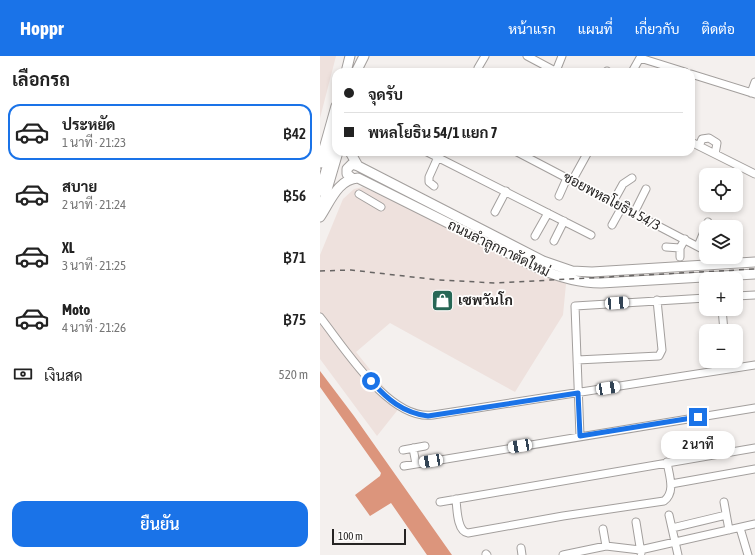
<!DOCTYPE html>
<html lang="th">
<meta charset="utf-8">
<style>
body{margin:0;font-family:"Asap Condensed",Sarabun,sans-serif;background:#f6f6f6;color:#222;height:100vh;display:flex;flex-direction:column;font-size:15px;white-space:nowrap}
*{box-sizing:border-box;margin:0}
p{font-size:13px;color:#767676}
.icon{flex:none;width:22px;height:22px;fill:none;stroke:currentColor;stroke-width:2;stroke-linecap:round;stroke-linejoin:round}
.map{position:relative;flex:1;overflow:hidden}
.drawer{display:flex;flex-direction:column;background:#fff;width:320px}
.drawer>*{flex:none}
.banner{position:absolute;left:12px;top:12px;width:363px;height:88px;border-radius:12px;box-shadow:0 2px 6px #0003;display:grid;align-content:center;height:88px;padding:0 12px;background:#fff}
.tools{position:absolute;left:379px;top:112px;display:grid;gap:8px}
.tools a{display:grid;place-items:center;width:44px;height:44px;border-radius:8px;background:#fff;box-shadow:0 2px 6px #0003;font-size:20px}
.scale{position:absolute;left:12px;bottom:10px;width:74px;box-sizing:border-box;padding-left:4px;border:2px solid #262423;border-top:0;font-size:11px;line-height:14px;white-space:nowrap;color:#262423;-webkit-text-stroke:3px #fffefd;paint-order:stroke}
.end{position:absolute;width:18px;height:18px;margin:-9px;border:5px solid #1a73e8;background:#fff;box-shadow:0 0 0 2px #fff}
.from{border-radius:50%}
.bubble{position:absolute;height:28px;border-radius:12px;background:#fff;box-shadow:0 2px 6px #0003;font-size:13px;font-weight:600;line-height:28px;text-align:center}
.car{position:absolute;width:12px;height:24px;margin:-12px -6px;border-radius:5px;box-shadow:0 0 3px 1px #0007;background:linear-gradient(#fff 24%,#345 0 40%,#fff 0 76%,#345 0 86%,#fff 0)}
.banner b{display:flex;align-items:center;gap:14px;height:38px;font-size:15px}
.banner b+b{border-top:1px solid #e0e0e0}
.banner i{width:10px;height:10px;background:#222}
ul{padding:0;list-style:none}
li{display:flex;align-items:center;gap:12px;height:56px;margin:0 8px 6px;padding:0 4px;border:2px solid transparent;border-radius:12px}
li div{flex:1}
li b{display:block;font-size:15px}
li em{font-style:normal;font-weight:600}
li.selected{border-color:#1a73e8}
li>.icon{width:36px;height:36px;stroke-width:1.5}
h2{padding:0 12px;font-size:18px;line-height:48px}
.pay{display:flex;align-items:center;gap:10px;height:44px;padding:0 12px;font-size:15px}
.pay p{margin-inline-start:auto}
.cta{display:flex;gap:8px;margin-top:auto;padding:8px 12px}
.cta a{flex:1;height:46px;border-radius:12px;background:#1a73e8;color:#fff;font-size:16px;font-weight:600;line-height:46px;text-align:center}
header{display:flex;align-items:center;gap:24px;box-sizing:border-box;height:56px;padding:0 20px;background:#1a73e8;color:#fff}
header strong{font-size:19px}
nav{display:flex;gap:22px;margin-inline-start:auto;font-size:14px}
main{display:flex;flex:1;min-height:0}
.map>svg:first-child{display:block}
.built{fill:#eee1dd}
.water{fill:#dc957c}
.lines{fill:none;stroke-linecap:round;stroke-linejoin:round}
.minor-casing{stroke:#a39f9d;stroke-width:9}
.major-casing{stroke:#a39f9d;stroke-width:11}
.minor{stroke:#fff;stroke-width:7}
.major{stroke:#fff;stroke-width:9}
.rail{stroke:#686564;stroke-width:1.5;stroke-dasharray:5 5;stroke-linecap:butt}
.route{stroke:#1a73e8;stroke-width:5}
.labels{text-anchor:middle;stroke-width:3.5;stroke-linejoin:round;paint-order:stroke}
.street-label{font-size:14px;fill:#262423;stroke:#fffefd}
.poi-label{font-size:14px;font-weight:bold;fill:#262423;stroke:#fffefd;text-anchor:start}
</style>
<header>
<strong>Hoppr</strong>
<nav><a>หน้าแรก</a><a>แผนที่</a><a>เกี่ยวกับ</a><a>ติดต่อ</a></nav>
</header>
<main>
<section class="drawer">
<h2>เลือกรถ</h2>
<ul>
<li class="selected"><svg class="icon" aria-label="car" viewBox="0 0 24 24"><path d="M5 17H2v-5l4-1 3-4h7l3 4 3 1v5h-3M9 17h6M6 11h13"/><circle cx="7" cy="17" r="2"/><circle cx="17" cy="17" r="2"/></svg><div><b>ประหยัด</b><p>1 นาที · 21:23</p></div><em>฿42</em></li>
<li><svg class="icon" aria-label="car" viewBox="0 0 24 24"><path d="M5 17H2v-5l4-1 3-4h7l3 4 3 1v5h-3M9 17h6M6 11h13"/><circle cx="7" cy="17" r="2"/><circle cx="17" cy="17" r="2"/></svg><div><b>สบาย</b><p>2 นาที · 21:24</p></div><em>฿56</em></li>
<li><svg class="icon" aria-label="car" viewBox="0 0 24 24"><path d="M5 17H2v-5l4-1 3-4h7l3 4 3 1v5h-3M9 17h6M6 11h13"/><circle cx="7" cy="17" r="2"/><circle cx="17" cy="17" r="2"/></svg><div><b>XL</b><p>3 นาที · 21:25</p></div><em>฿71</em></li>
<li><svg class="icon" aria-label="car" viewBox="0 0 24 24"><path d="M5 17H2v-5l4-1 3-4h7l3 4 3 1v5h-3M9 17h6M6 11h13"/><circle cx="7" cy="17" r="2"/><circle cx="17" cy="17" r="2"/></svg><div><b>Moto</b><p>4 นาที · 21:26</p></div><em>฿75</em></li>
</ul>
<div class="pay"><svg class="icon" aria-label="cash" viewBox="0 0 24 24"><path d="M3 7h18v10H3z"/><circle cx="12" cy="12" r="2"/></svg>เงินสด<p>520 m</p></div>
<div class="cta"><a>ยืนยัน</a></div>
</section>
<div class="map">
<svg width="435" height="499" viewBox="0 0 435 499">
<rect width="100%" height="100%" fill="#f4f0ee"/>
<!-- built -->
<path class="built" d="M0 0H16L0 62Z
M43 131 246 228 243 259 195 336 70 267 36 296 80 351 57 380 0 303V199L23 143 34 133Z"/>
<!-- water -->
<path class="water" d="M0 315 34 360 132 499H107L71 447 50 460 35 439 60 420 61 417 0 331Z"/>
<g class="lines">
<defs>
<path id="minor" d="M207 0 237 16
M320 2 365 16
M158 12 165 0
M236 15 242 0
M287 16V15
M312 16 321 0
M371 18 435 38
M431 37 435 26
M371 86 435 118
M379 90 382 83 389 82 397 87 395 98
M107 96 271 179
M197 96 386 195
M252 125 268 96
M114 130 109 126V121L118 101
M39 138 61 151
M239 140 247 122
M293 146 303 128 312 122
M175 156 186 135
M314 157 326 133
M292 169 302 151
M215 180 228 157
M234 185 244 165
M378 190 388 166
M346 191 360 192
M360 201V192L365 183
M398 201 413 204
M416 240 435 239
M402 253 404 275
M0 261C24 291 69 365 113 359L435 309
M257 304 339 300 342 294 337 244
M406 305 407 313
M260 380 255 250 386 242
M93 392 96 408
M83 394 105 390
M84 410 435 352
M351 428 435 413
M136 443C137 453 137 476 148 477L243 460 344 445C356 436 349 419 347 406
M120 446 435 392
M404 446 409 474
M349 459 358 499
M316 466 321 497
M352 472 406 459
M420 472 428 499
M283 473 286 490
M201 492 202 499
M166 498 167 499
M243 499 286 490 320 494 435 468"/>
<path id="major" d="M26 16 30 0
M36 16 44 0
M30 96 38 110 223 205 252 215 272 216 435 206
M0 107 16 50
M32 122 27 118V113L32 108 38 110
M0 135 16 80
M1 154 18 96
M0 161C10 146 18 123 38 122L218 212C238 221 258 227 281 227L435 218"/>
</defs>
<!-- minor casing -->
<use href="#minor" class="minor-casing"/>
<!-- major casing -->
<use href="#major" class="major-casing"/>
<!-- minor -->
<use href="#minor" class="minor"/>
<!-- major -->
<use href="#major" class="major"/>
<!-- rail -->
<path class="rail" d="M0 215 31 214 119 224 176 227 435 213"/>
</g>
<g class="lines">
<!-- route -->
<path class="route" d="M51 325C67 343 83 357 108 360L258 337 260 380 378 361"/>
</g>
<!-- icons -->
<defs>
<symbol id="shop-square" viewBox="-11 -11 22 22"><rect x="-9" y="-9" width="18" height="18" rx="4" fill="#276755" stroke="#fffefd"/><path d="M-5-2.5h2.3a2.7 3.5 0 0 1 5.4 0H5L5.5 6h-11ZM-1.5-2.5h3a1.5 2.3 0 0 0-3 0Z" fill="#fff"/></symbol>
</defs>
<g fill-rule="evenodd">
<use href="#shop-square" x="110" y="232" width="25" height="25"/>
</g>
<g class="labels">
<!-- street labels -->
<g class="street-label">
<text transform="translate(292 145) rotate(28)" y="5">ซอยพหลโยธิน 54/3</text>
<text transform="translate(179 192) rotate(26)" y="5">ถนนลำลูกกาตัดใหม่</text>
</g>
<!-- poi labels -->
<g class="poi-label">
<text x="138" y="249">เซพวันโก</text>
</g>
</g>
</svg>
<div class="tools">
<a><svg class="icon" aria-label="locate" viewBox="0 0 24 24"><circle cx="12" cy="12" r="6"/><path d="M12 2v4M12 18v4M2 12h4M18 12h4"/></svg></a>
<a><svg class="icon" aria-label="layers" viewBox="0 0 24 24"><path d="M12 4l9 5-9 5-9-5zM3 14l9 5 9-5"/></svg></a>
<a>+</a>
<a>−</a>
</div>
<div class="scale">100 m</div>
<i class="end from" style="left:51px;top:325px"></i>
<i class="end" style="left:378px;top:361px"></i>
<div class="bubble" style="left:341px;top:375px;width:74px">2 นาที</div>
<i class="car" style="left:297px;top:247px;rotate:86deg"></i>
<i class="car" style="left:288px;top:332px;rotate:81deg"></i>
<i class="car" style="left:200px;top:390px;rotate:260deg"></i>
<i class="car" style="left:111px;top:405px;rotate:260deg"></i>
<div class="banner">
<b><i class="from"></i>จุดรับ</b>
<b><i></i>พหลโยธิน 54/1 แยก 7</b>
</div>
</div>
</main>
